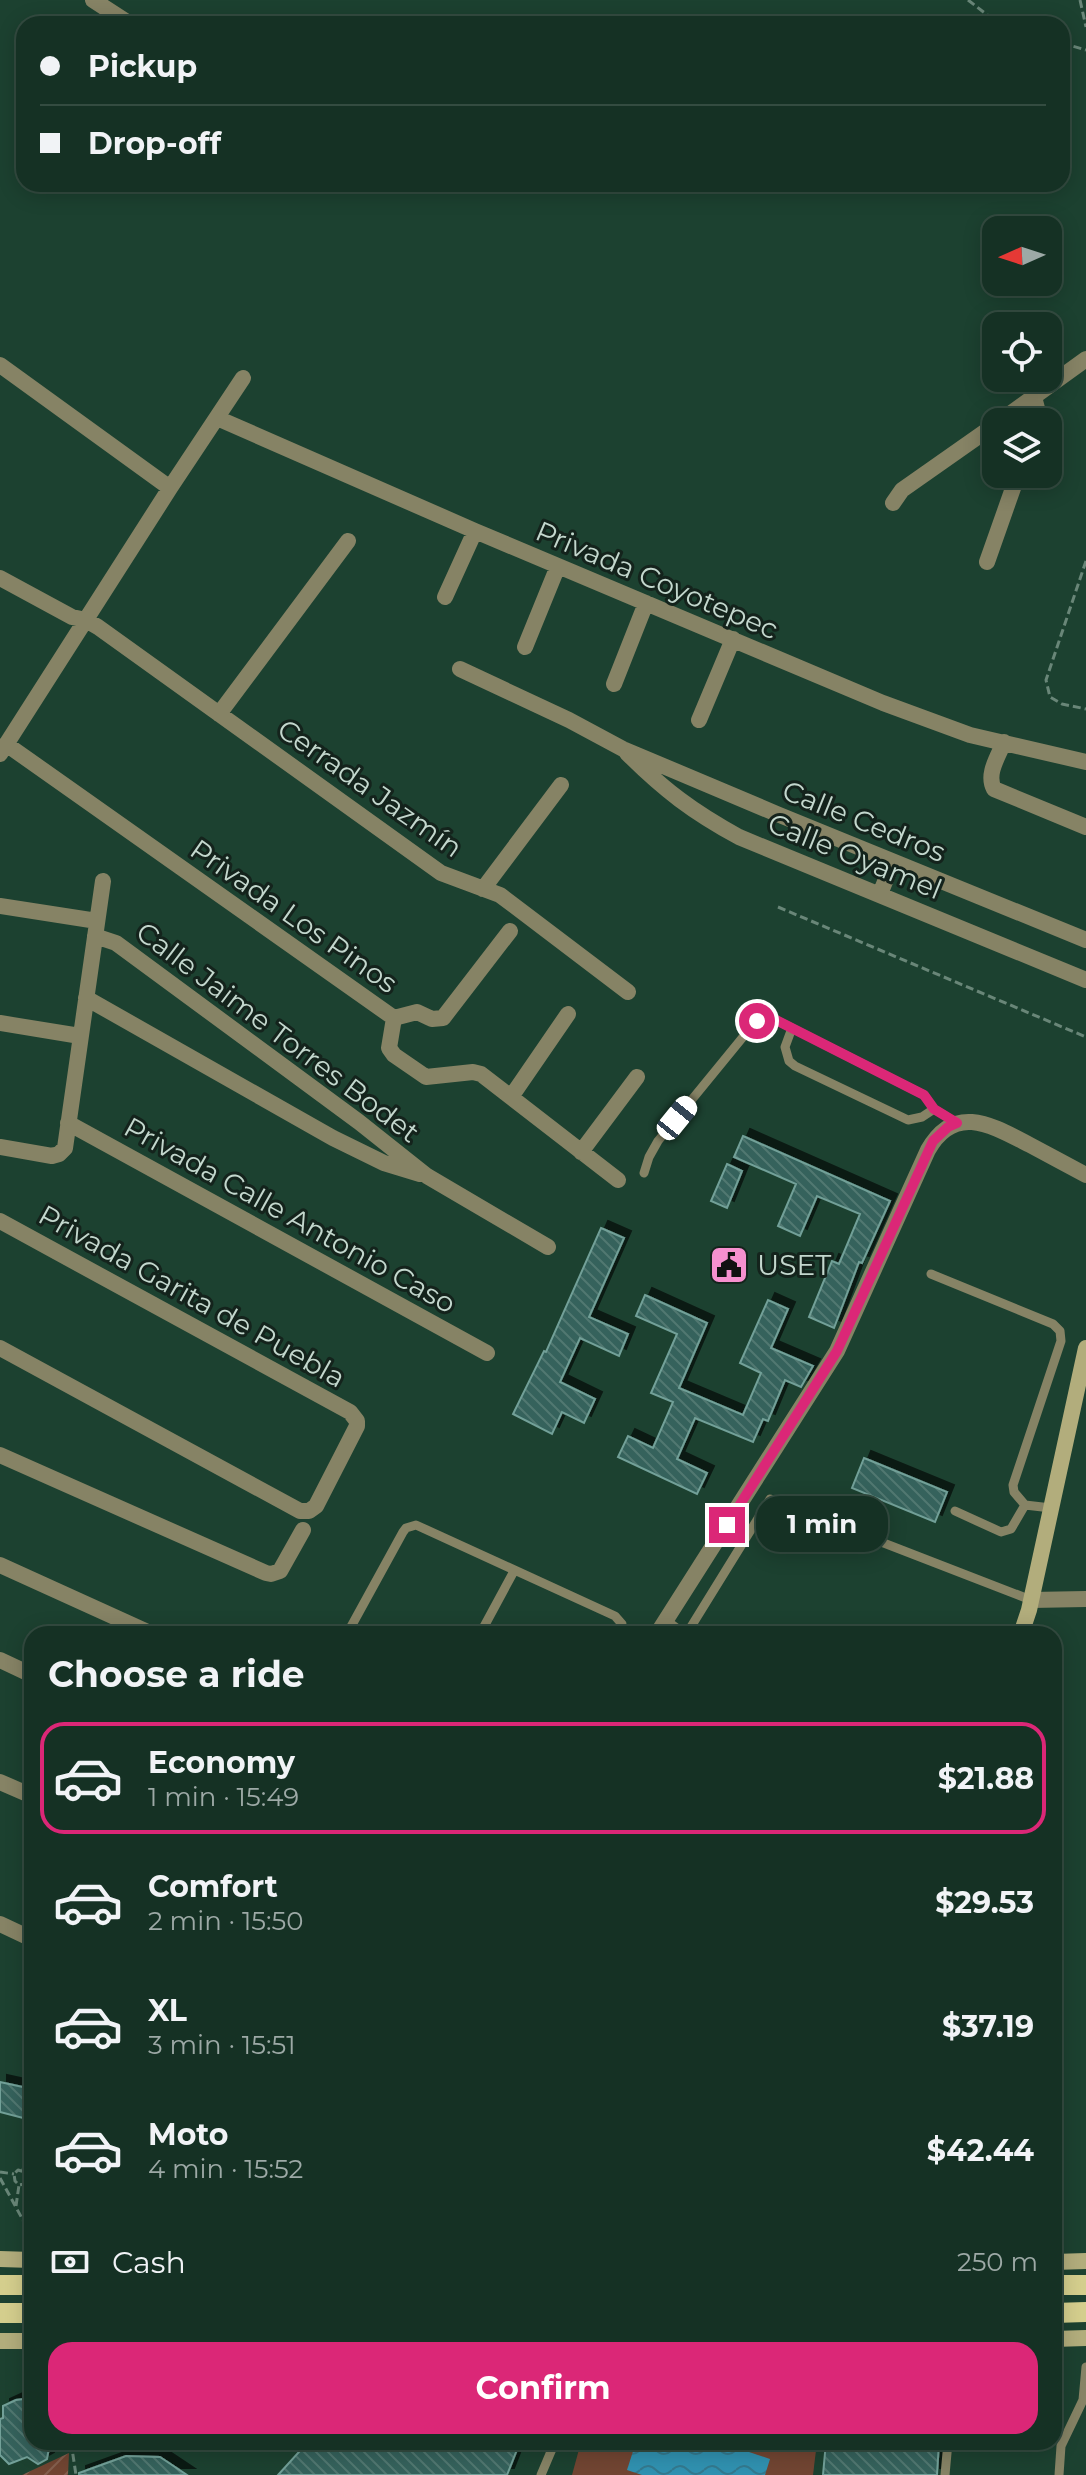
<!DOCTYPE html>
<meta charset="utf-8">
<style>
body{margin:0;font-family:Montserrat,sans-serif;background:#223d31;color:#f1f3f6;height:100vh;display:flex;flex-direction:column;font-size:30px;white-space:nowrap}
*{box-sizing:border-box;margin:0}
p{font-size:26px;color:#9da9a6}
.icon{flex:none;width:44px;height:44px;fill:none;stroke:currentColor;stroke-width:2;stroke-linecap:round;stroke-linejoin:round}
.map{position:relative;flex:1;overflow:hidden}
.panel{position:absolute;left:24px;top:1626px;width:1038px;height:824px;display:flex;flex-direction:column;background:#153124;border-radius:24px;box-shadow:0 4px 20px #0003,0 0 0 2px #344c41}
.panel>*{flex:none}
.guide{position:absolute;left:16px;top:16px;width:1054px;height:176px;border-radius:24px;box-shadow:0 4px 20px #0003,0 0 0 2px #344c41;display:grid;align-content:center;height:176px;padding:0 24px;background:#153124}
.needle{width:52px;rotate:267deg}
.fabs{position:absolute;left:982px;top:216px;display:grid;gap:16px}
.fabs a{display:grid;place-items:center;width:80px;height:80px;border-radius:16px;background:#153124;box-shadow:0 4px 20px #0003,0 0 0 2px #344c41;font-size:40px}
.end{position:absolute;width:36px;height:36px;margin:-18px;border:10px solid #db2777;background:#fff;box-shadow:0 0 0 4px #fff}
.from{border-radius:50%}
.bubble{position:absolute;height:56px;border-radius:24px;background:#153124;box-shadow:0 4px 20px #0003,0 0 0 2px #344c41;font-size:26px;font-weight:700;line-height:56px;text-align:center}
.car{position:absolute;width:24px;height:48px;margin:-24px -12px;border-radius:10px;box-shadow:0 0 6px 2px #0007;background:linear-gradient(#fff 24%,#345 0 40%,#fff 0 76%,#345 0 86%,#fff 0)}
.guide b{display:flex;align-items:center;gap:28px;height:76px;font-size:30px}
.guide b+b{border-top:2px solid #344c41}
.guide i{width:20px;height:20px;background:#f1f3f6}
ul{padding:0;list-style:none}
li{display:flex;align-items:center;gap:24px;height:112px;margin:0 16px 12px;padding:0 8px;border:4px solid transparent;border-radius:24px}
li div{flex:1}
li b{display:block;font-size:30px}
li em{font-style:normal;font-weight:700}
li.active{border-color:#db2777}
li>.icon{width:72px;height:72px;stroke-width:1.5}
h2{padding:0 24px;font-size:36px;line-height:96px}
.pay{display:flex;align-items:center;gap:20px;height:88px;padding:0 24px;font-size:30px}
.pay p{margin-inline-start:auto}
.cta{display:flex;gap:16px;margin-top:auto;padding:16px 24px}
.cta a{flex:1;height:92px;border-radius:24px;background:#db2777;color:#fff;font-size:32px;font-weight:700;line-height:92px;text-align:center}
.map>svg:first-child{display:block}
.park{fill:#714532}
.garden{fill:url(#garden-furrows)}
.water{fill:url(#water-waves)}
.building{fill:url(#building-back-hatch);stroke:#72a098;stroke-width:2;filter:url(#shadow)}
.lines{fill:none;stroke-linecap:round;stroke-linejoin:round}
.path{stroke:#698678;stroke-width:3;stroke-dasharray:8 4;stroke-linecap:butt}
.lane{stroke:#868365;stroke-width:9}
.street{stroke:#868365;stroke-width:16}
.secondary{stroke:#b2ad7c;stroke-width:16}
.primary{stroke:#d4ce8d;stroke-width:20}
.route{stroke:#db2777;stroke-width:10}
.labels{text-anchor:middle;stroke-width:6;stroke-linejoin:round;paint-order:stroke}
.street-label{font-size:28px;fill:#c3d7cd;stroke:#14231c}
.poi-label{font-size:28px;fill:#c3d7cd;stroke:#14231c;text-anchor:start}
</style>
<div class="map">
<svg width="1086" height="2475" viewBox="0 0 1086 2475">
<defs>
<pattern id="garden-furrows" width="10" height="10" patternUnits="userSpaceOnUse" patternTransform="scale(2)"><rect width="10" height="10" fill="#714532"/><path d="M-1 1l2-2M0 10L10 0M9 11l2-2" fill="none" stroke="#845f4e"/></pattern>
<pattern id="water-waves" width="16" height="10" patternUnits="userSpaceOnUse" patternTransform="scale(2)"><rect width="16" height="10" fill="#3091b0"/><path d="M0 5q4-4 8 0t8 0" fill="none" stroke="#33798e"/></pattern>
<pattern id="building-back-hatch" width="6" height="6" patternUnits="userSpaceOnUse" patternTransform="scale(2)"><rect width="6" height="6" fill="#35625b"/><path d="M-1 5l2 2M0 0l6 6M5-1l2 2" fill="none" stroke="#517871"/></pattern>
<filter id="shadow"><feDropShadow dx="7" dy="-7" stdDeviation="0" flood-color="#0009"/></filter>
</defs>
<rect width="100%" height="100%" fill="#1c4130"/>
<!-- park -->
<path class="park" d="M581 2442H817L813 2475H572Z"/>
<!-- garden -->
<path class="garden" d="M69 2453 68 2475H22Z"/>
<!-- water -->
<path class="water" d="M636 2442H719L770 2459 765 2475H642L627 2470Z"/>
<!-- building -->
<path class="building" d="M743 1136 890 1201 862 1263 859 1262 834 1328 809 1317 832 1261 839 1264 860 1214 817 1196 800 1236 778 1226 796 1184 734 1157Z
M727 1164 742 1171 727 1208 711 1201Z
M601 1228 624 1238 589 1317 628 1334 619 1356 580 1338 560 1382 595 1399 584 1423 562 1412 552 1434 513 1414 544 1351 546 1352Z
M645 1295 707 1323 679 1388 743 1415 761 1373 740 1363 768 1300 788 1309 771 1348 813 1366 801 1387 785 1380 768 1421 763 1419 753 1442 695 1418 677 1459 707 1473 697 1494 618 1457 628 1436 653 1448 673 1402 651 1393 677 1334 636 1316Z
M864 1458 947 1492 935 1522 852 1488Z
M0 2082 32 2089 27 2119 0 2112Z
M32 2398V2442H50L47 2459 38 2464 27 2457 9 2464 0 2455V2419L3 2418V2406L16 2400Z
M308 2442H520L507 2475H278Z
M826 2442H939L937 2475H823Z
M126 2456 160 2457 187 2475H79V2473Z"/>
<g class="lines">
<!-- path -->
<path class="path" d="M968 0 999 24
M1080 0 1086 27
M1062 43 1086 50
M1086 561 1046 680 1050 697 1062 704 1086 709
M778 907 1086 1037
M23 2170 26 2156
M0 2172 14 2174
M0 2178 24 2222 32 2225
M16 2206 19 2185 15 2181 14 2174 18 2170 28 2173 29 2179 26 2184 19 2185
M71 2442 76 2475"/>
<!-- lane -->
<path class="lane" d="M792 1028 785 1047 789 1061 795 1066 908 1120 922 1117 934 1109
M644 1173 649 1157 658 1141 752 1026 763 1019 776 1020 924 1095 934 1109 957 1123
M931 1274 1053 1324 1060 1331 1061 1341 1013 1485 1014 1492 1025 1505 1051 1508
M955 1511 1001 1532 1011 1529 1025 1505
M666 1620 682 1632 689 1630 770 1499 1031 1600
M347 1634 403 1532 406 1528 416 1525 615 1616 622 1624 621 1634
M480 1634 514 1571
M239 2442 240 2443
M541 2475 555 2442
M945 2475 948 2442
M1059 2475 1061 2446 1083 2400 1086 2367"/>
<!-- street -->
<path class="street" d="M93 0 130 24
M0 365 170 488
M1034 397 1038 412 1036 422
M217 418 475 531 883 703 970 735 1086 762
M999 422 1086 359
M893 503 902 490 996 424
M987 562 1018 474
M0 578 72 617 86 620 98 627 441 873 500 895 628 992
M445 597 475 531
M525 647 558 566
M460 669 569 720 623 749 777 814 1086 940
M614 684 646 603
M219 714 348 541
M699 720 733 639
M1004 742C998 757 986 774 994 789L1086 827
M6 744 394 1018
M627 753C664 790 693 812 739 837L1086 980
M0 754 170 488 243 378
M483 889 561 785
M880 894 893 862
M0 906 97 921
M95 936 116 943 359 1122 427 1176 548 1247
M86 998 333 1138 384 1163 420 1174
M394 1018 389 1048 394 1055 426 1077 473 1072 481 1074 618 1180
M394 1018 417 1012 432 1019 443 1018 510 931
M0 1023 80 1036
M511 1097 568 1014
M68 1123 487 1353
M0 1147 52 1156 59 1154 65 1148 103 881
M581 1152 637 1077
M0 1221 350 1412 357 1421V1426L316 1506 309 1511H300L0 1348
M0 1455 266 1573 271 1574 280 1571 303 1530
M0 1565 152 1634
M1031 1600 1086 1599
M657 1634 837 1351 928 1150C955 1102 993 1126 1030 1145 1049 1155 1067 1165 1086 1175
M0 1660 32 1675
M0 1782 32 1796
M0 1924 32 1939"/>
<!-- secondary -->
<path class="secondary" d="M1021 1634 1029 1610 1086 1348
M0 2259 32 2260
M1054 2262 1086 2261
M1054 2339 1086 2338
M0 2341H32"/>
<!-- primary -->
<path class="primary" d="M0 2285H32
M1054 2285H1086
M0 2313H32
M1054 2313 1086 2312"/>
</g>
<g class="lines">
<!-- route -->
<path class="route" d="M727 1525 837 1351 933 1141 948 1127 957 1123 934 1109 924 1095 776 1020 763 1019 757 1021"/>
</g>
<!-- icons -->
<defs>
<symbol id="civic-square" viewBox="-11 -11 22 22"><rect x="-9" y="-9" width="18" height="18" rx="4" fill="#f690cf" stroke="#14231c"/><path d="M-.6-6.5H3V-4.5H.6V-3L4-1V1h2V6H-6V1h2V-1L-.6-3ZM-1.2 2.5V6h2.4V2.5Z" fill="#111"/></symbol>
</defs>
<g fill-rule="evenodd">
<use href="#civic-square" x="707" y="1243" width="44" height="44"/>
</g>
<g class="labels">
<!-- street labels -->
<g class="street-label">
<text transform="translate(657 580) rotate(23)" y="10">Privada Coyotepec</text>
<text transform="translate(370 788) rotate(35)" y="10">Cerrada Jazmín</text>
<text transform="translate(864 821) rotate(22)" y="10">Calle Cedros</text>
<text transform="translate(855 856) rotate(22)" y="10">Calle Oyamel</text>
<text transform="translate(294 916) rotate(35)" y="10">Privada Los Pinos</text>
<text transform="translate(278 1032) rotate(37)" y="10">Calle Jaime Torres Bodet</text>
<text transform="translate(290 1215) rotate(29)" y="10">Privada Calle Antonio Caso</text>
<text transform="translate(192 1296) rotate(29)" y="10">Privada Garita de Puebla</text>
</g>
<!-- poi labels -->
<g class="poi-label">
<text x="757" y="1275">USET</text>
</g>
</g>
</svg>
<div class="fabs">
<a><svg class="needle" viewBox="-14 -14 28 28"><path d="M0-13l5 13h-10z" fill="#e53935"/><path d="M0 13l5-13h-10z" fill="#9da9a6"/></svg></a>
<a><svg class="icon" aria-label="locate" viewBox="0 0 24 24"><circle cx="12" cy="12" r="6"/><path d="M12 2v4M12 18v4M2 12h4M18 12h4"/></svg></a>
<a><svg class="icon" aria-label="layers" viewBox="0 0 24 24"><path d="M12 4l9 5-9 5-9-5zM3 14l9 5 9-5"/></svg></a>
</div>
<i class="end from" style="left:757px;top:1021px"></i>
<i class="end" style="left:727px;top:1525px"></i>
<div class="bubble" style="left:756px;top:1496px;width:132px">1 min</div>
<i class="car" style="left:677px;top:1118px;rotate:39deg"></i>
<div class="guide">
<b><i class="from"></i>Pickup</b>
<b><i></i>Drop-off</b>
</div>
<section class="panel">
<h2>Choose a ride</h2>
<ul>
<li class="active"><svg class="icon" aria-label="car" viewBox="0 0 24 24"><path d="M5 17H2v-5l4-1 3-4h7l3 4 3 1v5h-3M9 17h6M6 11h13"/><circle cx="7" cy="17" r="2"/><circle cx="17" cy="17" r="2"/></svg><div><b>Economy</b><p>1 min · 15:49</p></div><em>$21.88</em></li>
<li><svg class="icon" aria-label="car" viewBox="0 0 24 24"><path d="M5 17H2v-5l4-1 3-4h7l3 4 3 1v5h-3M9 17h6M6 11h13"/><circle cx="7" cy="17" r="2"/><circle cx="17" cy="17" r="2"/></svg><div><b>Comfort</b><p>2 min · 15:50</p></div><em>$29.53</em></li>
<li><svg class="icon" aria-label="car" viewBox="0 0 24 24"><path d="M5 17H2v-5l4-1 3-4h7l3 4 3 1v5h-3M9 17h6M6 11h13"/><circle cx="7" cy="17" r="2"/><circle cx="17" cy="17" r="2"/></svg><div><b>XL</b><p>3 min · 15:51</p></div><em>$37.19</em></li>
<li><svg class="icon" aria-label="car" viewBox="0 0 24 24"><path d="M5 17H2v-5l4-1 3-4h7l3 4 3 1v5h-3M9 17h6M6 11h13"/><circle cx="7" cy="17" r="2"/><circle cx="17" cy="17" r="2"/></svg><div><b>Moto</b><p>4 min · 15:52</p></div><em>$42.44</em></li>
</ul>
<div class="pay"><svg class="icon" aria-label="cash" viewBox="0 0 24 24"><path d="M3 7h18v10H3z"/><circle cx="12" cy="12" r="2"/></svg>Cash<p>250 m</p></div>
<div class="cta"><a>Confirm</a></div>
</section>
</div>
